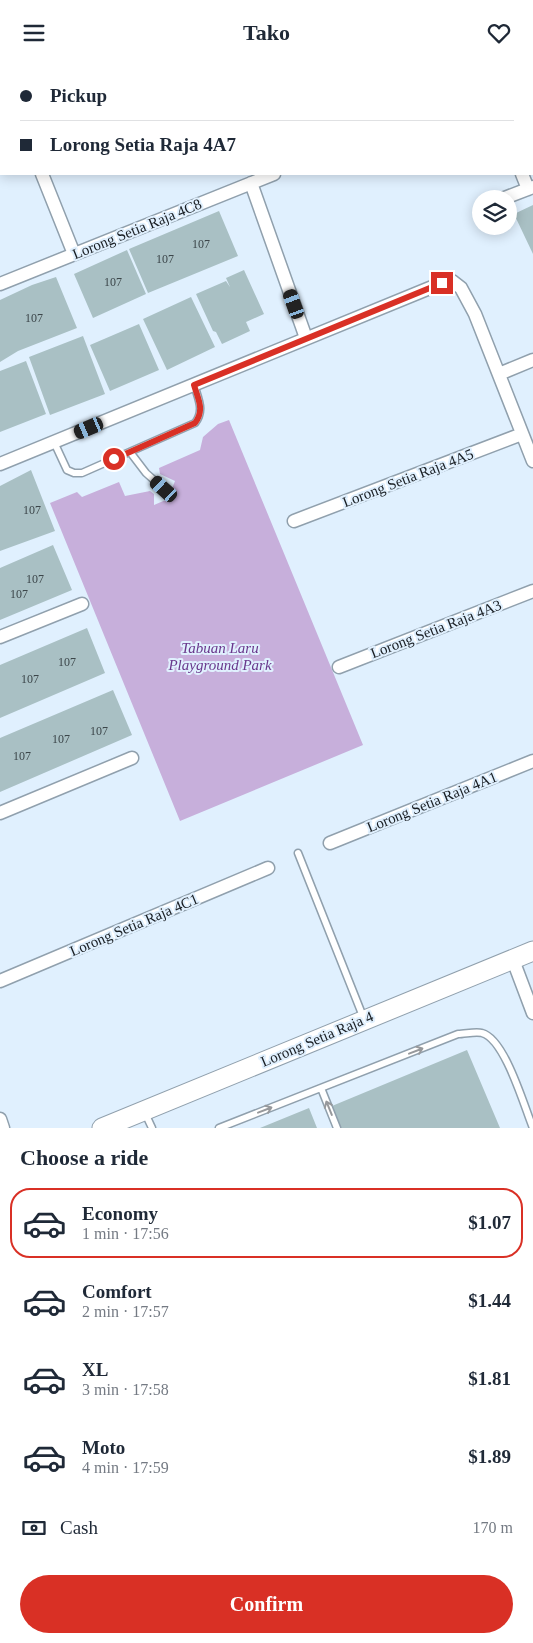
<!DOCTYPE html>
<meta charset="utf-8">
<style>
body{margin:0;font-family:Georgia,serif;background:#f2f2f3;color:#1f2937;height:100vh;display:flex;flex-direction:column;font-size:19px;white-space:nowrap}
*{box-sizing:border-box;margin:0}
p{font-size:16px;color:#747a83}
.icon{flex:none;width:28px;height:28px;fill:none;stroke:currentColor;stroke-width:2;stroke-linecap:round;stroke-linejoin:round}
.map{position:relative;height:1063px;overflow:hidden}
.sheet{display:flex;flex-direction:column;background:#fff;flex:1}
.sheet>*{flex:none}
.guide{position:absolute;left:0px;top:0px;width:534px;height:110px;box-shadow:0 2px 12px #0003;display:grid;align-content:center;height:110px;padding:0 20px;background:#fff}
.controls{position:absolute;left:472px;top:125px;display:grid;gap:10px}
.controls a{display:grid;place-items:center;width:45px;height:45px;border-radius:50%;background:#fff;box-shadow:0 2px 12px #0003;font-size:25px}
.end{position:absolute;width:22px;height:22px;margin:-11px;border:6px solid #d93025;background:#fff;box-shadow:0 0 0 2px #fff}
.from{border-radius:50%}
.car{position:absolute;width:15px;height:30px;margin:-15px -8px;border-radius:6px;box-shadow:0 0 4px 1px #0007;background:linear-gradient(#222 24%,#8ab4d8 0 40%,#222 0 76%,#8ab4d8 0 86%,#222 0)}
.guide b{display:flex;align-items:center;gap:18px;height:48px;font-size:19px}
.guide b+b{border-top:1px solid #e0e1e3}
.guide i{width:12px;height:12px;background:#1f2937}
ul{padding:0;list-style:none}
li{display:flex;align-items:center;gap:15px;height:70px;margin:0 10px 8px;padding:0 10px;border:2px solid transparent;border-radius:20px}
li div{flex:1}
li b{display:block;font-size:19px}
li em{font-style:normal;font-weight:700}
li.current{border-color:#d93025}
li>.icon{width:45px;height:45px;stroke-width:1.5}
h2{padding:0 20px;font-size:22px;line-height:60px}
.pay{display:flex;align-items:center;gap:12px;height:55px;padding:0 20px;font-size:19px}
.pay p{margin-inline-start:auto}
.cta{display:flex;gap:10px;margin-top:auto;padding:10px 20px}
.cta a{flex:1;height:58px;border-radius:30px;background:#d93025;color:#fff;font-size:20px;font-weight:700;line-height:58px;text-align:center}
header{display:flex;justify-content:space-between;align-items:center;height:65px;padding:0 20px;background:#fff;font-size:22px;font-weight:700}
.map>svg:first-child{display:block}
.green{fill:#c7afdb}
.building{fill:#a9c0c4}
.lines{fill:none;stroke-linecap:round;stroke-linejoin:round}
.lane-casing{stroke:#90a0ad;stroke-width:9}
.street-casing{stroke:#90a0ad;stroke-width:15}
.secondary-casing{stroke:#90a0ad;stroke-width:21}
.lane{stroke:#fff;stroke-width:6}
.street{stroke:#fff;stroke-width:12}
.secondary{stroke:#fff;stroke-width:19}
.oneway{stroke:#97999c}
.route{stroke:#d93025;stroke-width:6}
.labels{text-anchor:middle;stroke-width:4;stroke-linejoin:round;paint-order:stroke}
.number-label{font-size:12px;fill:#3c464a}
.street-label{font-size:15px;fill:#181d22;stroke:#e0f0fe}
.park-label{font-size:15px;font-style:italic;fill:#69378c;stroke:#e0f0fe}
</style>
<header><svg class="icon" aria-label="menu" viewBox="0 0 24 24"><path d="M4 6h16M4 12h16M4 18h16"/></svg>Tako<svg class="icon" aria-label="heart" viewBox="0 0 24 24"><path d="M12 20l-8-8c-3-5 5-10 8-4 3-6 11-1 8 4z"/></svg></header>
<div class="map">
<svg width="533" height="1063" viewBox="0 0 533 1063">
<rect width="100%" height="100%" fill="#e0f0fe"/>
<!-- green -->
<path class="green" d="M229 355 363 680 180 756 50 438 77 427 82 432 119 417 125 431 150 426 154 429V440L168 434 175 416 160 409 159 403 200 385 203 372 218 359Z"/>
<!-- building -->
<path class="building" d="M533 140V189L514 149Z
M219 146 238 191 148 228 129 184Z
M127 185 146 229 93 253 74 209Z
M244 205 264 249 246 257 250 266 222 279 216 267 213 266 196 229 226 216 230 222 226 213Z
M56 212 77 263 18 286 0 297V235L32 220Z
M191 232 215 282 167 305 143 254Z
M139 259 159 305 110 326 90 280Z
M83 271 105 329 50 350 29 292Z
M26 296 46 349 0 367V306Z
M31 405 55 466 0 486V421Z
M53 480 72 525 0 555V503Z
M87 563 105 608 0 653V600Z
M113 625 132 670 0 727V673Z
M467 985 500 1063H341L332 1041Z
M309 1043 317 1063H260Z"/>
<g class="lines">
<defs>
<path id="lane" d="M54 377 67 405 74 408H82L195 358C205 345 198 334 194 319
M130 387 146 408 164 424
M298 788 364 954
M321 1023 337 1063
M145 1048 152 1063
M219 1063 458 969C465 969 476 966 482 968 505 974 524 1041 533 1063"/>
<path id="street" d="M161 0 162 1
M255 0 256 1
M480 0V1
M20 1 23 0
M71 1 74 0
M42 109 74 189
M522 109 528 124
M251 118 306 273
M502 134 533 122
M0 219 274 109
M499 309 533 295
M0 399 442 218 452 216 461 223 475 249 533 396
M294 456 522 369
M0 572 82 539
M339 602 533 526
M0 748 132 693
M330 778 533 696
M513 895 533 948
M0 916 268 803
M0 1054 3 1063"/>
<path id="secondary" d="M102 1063 533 886"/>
</defs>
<!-- lane casing -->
<use href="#lane" class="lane-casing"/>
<!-- street casing -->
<use href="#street" class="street-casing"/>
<!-- secondary casing -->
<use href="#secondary" class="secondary-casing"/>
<!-- lane -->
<use href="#lane" class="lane"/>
<!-- street -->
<use href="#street" class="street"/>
<!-- secondary -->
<use href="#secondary" class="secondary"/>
</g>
<!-- one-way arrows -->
<defs><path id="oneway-shaft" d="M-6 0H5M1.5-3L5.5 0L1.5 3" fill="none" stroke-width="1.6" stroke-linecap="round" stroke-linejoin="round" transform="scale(1.25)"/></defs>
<g class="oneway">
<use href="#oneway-shaft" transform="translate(416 986) rotate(-21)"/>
<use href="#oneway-shaft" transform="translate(329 1043) rotate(-112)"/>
<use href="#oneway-shaft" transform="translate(265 1045) rotate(-21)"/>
</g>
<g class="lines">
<!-- route -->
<path class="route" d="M114 394 195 358C205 345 198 334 194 320L442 218"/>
</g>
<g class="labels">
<!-- number labels -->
<g class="number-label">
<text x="201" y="183">107</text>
<text x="165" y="198">107</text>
<text x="113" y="221">107</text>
<text x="34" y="257">107</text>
<text x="32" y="449">107</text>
<text x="35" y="518">107</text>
<text x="19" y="533">107</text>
<text x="67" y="601">107</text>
<text x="30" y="618">107</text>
<text x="99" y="670">107</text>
<text x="61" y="678">107</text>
<text x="22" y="695">107</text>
</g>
<!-- street labels -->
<g class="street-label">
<text transform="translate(137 164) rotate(-22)" y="5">Lorong Setia Raja 4C8</text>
<text transform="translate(408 413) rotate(-21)" y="5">Lorong Setia Raja 4A5</text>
<text transform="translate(436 564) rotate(-21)" y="5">Lorong Setia Raja 4A3</text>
<text transform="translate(432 737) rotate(-22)" y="5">Lorong Setia Raja 4A1</text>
<text transform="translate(134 860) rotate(-23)" y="5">Lorong Setia Raja 4C1</text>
<text transform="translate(317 974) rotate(-23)" y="5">Lorong Setia Raja 4</text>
</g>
<!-- park labels -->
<g class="park-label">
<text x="220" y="588">Tabuan Laru<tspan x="220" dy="17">Playground Park</tspan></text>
</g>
</g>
</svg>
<div class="controls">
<a><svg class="icon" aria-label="layers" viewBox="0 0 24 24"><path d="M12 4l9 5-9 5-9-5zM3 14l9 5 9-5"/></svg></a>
</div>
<i class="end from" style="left:114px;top:394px"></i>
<i class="end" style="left:442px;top:218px"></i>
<i class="car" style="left:294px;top:239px;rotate:340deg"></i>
<i class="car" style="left:89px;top:363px;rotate:247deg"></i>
<i class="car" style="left:164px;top:424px;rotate:312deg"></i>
<div class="guide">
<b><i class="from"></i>Pickup</b>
<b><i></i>Lorong Setia Raja 4A7</b>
</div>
</div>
<section class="sheet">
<h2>Choose a ride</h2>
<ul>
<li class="current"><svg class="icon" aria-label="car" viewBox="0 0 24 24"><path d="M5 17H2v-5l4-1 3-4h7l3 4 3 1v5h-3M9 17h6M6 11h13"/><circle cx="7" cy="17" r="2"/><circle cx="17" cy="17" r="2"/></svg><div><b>Economy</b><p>1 min · 17:56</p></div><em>$1.07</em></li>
<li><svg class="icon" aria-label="car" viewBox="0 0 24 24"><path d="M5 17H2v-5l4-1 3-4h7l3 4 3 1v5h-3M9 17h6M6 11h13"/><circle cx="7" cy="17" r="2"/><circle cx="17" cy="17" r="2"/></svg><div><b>Comfort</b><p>2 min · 17:57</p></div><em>$1.44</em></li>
<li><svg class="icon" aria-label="car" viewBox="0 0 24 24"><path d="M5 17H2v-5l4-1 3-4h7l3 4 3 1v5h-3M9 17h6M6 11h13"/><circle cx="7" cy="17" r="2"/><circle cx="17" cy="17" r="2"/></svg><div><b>XL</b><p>3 min · 17:58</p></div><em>$1.81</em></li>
<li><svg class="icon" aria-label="car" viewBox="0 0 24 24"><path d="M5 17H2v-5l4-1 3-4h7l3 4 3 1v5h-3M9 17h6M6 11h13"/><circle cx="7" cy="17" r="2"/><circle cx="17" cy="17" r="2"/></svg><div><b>Moto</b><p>4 min · 17:59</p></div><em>$1.89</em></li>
</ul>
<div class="pay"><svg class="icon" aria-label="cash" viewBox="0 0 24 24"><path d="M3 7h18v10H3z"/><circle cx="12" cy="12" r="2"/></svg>Cash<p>170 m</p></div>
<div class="cta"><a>Confirm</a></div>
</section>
